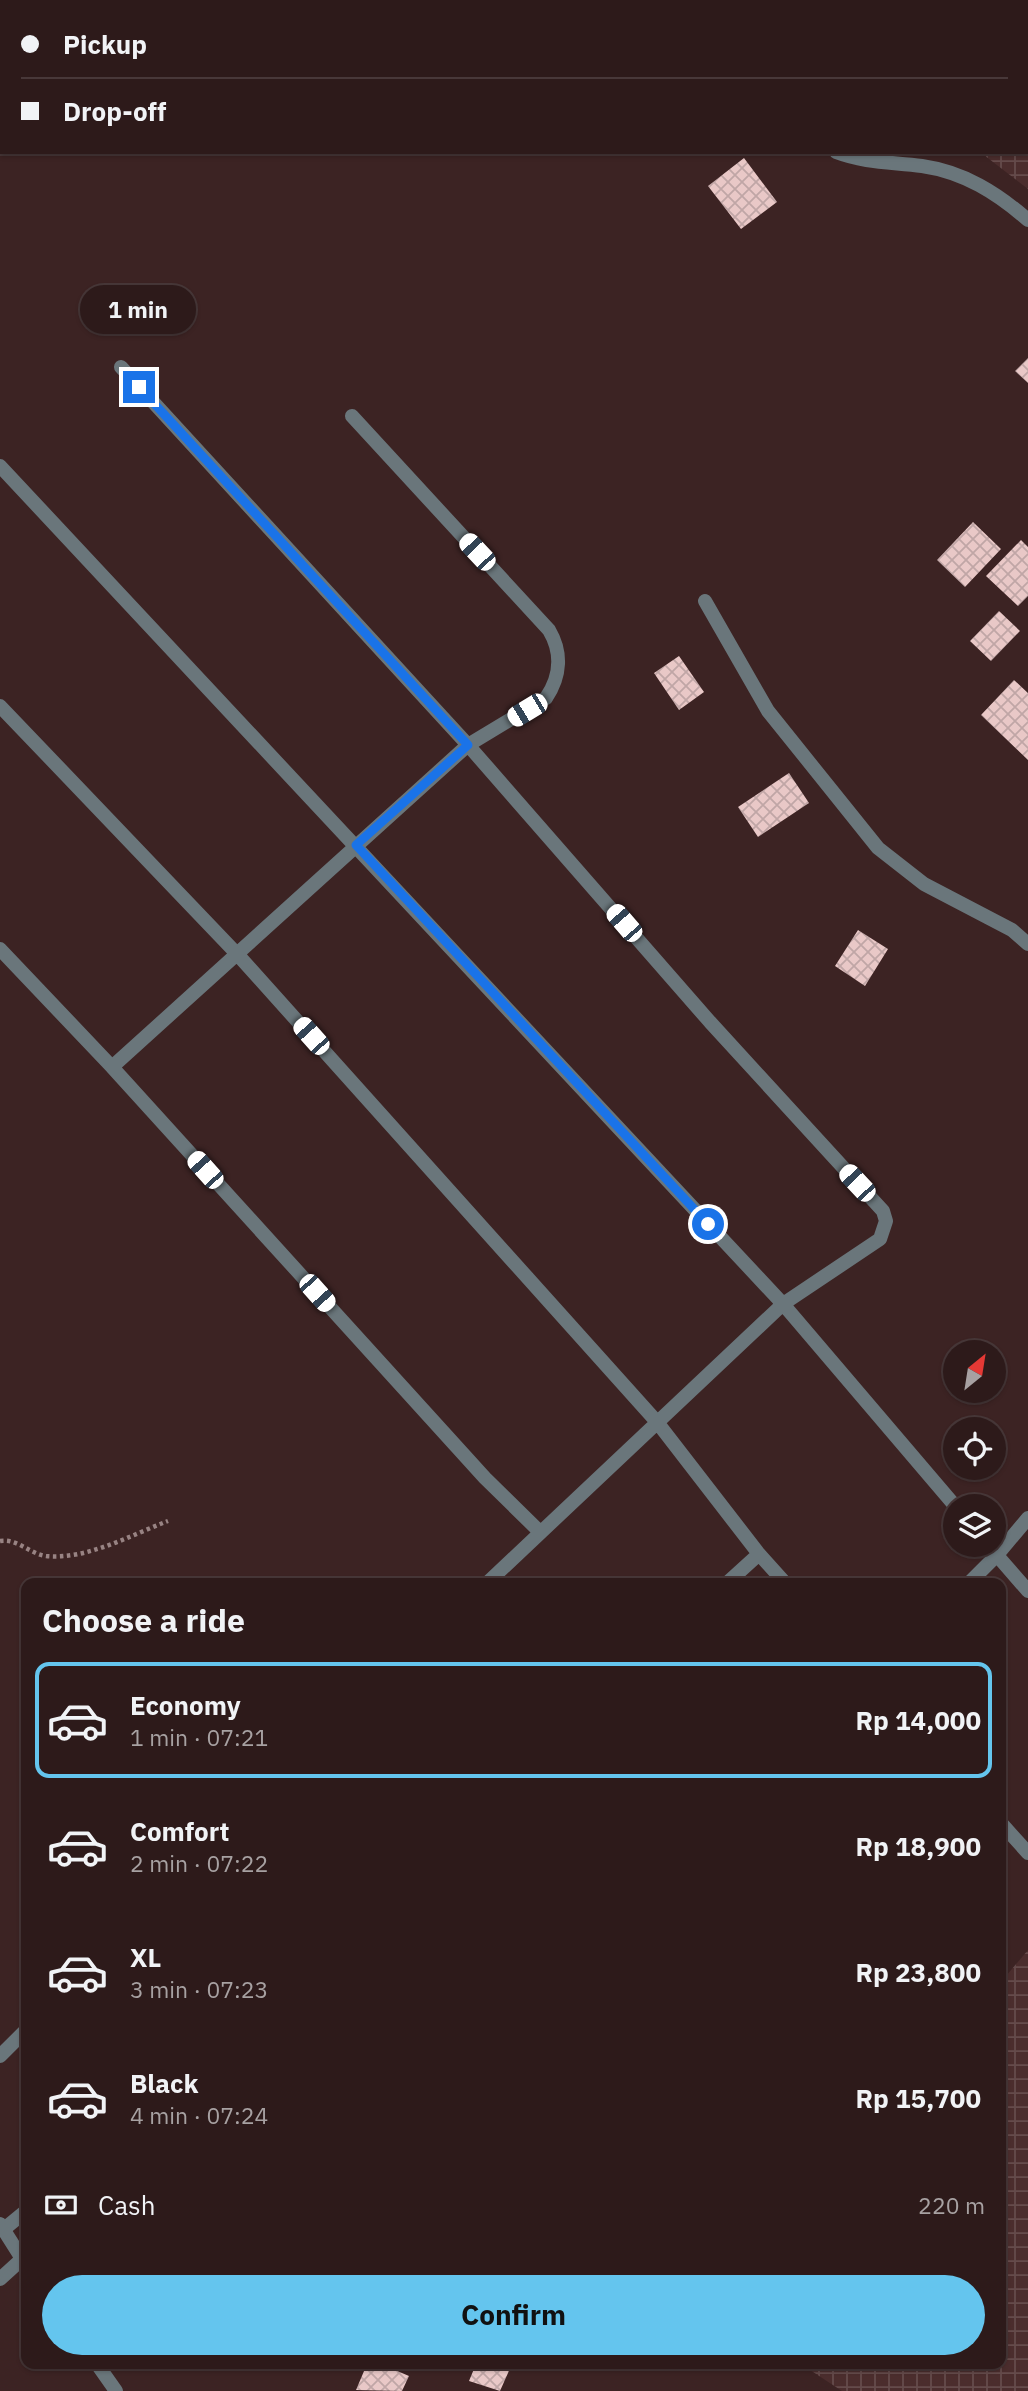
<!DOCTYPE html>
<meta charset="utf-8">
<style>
body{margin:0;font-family:"IBM Plex Sans",sans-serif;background:#392727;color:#f1f3f6;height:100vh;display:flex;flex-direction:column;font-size:26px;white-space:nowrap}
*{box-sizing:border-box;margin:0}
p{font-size:23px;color:#a7a1a2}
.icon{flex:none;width:38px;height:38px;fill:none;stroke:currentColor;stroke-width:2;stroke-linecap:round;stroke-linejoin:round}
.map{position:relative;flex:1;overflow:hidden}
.panel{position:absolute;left:21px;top:1578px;width:985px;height:791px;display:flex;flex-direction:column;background:#2d1a1a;border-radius:14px;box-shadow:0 2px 5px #0004,0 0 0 2px #483839}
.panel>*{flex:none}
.guide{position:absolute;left:0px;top:0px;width:1029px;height:154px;box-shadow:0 2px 5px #0004,0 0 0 2px #483839;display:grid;align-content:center;height:154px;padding:0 21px;background:#2d1a1a}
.needle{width:46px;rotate:30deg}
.tools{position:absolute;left:943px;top:1340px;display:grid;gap:14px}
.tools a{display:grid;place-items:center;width:63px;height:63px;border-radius:50%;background:#2d1a1a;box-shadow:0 2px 5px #0004,0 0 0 2px #483839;font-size:35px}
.end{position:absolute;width:32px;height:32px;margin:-16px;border:9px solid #1a73e8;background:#fff;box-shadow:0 0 0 4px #fff}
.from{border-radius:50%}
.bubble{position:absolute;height:49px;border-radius:24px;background:#2d1a1a;box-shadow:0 2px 5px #0004,0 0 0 2px #483839;font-size:23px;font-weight:700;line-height:49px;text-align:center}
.car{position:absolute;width:21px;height:42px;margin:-21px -10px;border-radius:9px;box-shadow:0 0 5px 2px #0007;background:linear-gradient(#fff 24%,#345 0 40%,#fff 0 76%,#345 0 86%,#fff 0)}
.guide b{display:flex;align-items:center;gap:24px;height:66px;font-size:26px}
.guide b+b{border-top:2px solid #483839}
.guide i{width:18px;height:18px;background:#f1f3f6}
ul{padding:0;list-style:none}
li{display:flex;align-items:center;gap:21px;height:116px;margin:0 14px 10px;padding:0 7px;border:4px solid transparent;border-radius:14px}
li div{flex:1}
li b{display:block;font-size:26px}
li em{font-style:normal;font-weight:700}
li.on{border-color:#64c5ee}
li>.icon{width:63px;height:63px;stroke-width:1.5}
h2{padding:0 21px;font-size:32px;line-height:84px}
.pay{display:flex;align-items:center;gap:18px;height:77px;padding:0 21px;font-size:26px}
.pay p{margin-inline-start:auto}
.cta{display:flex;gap:14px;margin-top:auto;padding:14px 21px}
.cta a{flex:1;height:80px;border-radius:42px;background:#64c5ee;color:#111;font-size:28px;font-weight:700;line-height:80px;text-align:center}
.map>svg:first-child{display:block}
.industrial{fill:url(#industrial-grid)}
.building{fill:url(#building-cross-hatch)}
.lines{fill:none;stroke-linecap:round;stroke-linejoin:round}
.path{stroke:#988383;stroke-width:4.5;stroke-dasharray:3.5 3.5;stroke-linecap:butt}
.minor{stroke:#6a767b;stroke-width:14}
.route{stroke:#1a73e8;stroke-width:9}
</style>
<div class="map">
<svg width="1028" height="2391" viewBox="0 0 1028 2391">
<defs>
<pattern id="industrial-grid" width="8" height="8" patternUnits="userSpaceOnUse" patternTransform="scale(1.75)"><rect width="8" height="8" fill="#4b2d2d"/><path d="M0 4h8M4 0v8" fill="none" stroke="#654b4b"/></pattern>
<pattern id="building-cross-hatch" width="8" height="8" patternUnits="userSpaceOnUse" patternTransform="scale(1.75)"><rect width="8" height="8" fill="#e9c8c7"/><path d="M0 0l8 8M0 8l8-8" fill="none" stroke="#c0a6a6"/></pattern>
</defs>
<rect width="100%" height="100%" fill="#3c2323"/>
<!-- industrial -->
<path class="industrial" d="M728 0H1028V189L980 152H1027V2Z
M1028 1950V2391H842L807 2368 808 2364H1001V1982Z"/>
<!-- building -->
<path class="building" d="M744 158 777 202 741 229 708 186Z
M1028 358V383L1015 371Z
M973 522 1001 549 965 587 937 560Z
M1021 540 1028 547V596L1018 606 986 576Z
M999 611 1020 631 991 661 970 641Z
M679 656 704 692 679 710 654 673Z
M1014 680 1028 693V760L981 715Z
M789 773 809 803 758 837 738 807Z
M858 930 888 949 865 986 835 966Z
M367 2364H381L409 2376 402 2391 356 2390Z
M476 2364H512L500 2391 469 2381Z"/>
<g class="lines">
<!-- path -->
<path class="path" d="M0 1541C17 1538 30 1554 46 1556 87 1560 131 1535 168 1521"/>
<!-- minor -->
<path class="minor" d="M667 0 669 2
M836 152C865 163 891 162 922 166 964 172 997 193 1028 220
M121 367 468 745 710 1022 883 1211 886 1221 880 1239 783 1304 486 1584
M0 466 783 1304 956 1507
M705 601 768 711 878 848 924 884 1012 930 1028 944
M0 706 238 955 657 1422 759 1554 786 1584
M0 949 112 1067 485 1478 540 1532
M112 1067 468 745 546 698C561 676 562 652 549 630L352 416
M988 1545 1028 1591
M726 1584 759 1554
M968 1584 997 1555 1028 1518
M1001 1823 1028 1853
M0 2056 26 2030
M0 2224 26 2265
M4 2229 26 2211
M0 2279 22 2259
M97 2364 116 2391"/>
</g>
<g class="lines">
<!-- route -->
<path class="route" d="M139 387 468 745 356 845 708 1224"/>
</g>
</svg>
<div class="tools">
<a><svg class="needle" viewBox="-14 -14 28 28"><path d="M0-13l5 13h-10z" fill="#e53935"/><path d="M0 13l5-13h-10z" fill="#a7a1a2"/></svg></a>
<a><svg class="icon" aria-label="locate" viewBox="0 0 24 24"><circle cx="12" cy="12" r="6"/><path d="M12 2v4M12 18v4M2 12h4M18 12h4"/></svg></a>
<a><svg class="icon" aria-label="layers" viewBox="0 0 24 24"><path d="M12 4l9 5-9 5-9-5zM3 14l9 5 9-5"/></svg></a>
</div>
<i class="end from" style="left:708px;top:1224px"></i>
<i class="end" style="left:139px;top:387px"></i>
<div class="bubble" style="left:80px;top:285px;width:116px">1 min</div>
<i class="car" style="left:477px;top:552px;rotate:317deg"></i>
<i class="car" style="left:527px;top:710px;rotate:239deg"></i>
<i class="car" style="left:624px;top:923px;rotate:319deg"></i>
<i class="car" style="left:311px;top:1036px;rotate:318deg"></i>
<i class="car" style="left:205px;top:1170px;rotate:318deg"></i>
<i class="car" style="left:857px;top:1183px;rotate:317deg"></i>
<i class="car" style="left:317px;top:1293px;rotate:138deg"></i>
<div class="guide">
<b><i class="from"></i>Pickup</b>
<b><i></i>Drop-off</b>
</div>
<section class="panel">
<h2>Choose a ride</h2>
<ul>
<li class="on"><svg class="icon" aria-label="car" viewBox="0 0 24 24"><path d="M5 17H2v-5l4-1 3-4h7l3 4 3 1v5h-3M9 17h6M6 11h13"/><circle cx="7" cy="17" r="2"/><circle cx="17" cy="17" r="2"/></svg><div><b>Economy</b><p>1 min · 07:21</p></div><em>Rp 14,000</em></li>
<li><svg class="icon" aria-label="car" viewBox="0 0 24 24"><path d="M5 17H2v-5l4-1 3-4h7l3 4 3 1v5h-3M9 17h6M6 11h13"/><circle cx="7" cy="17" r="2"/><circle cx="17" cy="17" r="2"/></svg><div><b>Comfort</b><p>2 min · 07:22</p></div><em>Rp 18,900</em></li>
<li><svg class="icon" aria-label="car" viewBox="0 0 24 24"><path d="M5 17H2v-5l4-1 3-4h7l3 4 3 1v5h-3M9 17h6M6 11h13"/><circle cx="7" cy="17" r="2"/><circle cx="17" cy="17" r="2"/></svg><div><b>XL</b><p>3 min · 07:23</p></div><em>Rp 23,800</em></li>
<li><svg class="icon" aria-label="car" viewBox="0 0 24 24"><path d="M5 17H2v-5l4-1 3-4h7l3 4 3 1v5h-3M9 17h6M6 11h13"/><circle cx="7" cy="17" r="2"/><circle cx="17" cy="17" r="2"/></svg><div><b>Black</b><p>4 min · 07:24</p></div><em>Rp 15,700</em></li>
</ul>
<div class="pay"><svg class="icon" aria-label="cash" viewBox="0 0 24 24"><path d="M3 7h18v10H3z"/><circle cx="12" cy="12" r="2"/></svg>Cash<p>220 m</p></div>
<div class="cta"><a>Confirm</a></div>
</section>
</div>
